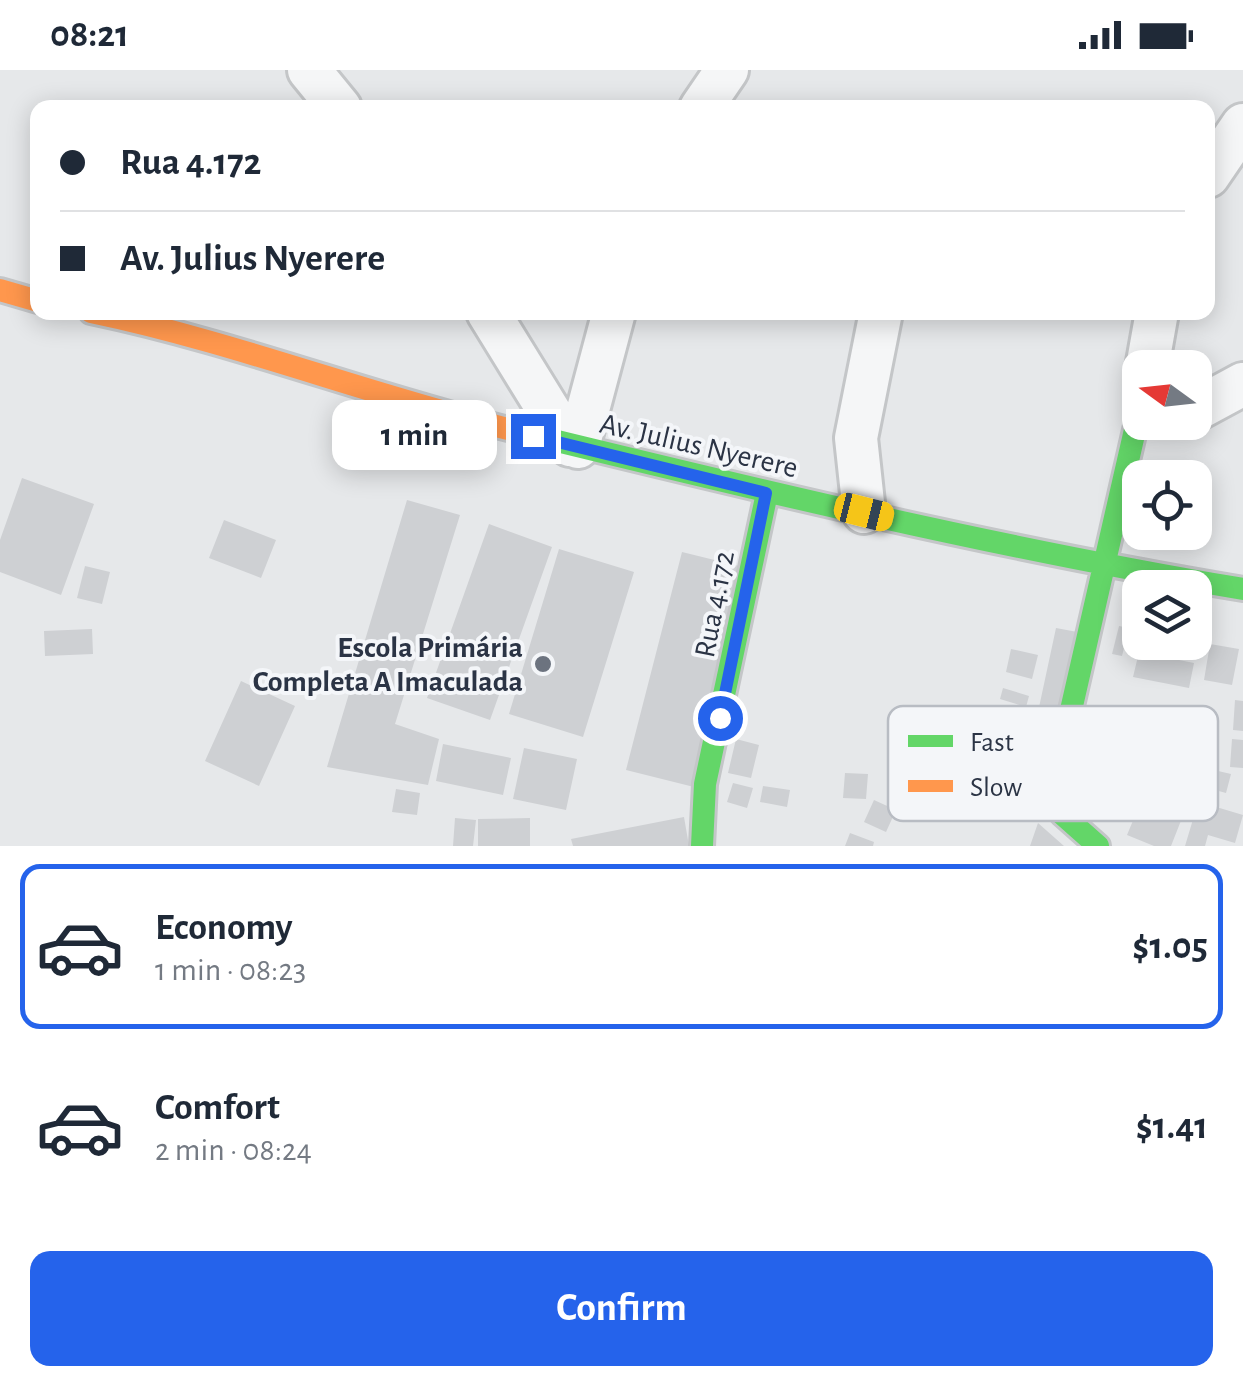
<!DOCTYPE html>
<meta charset="utf-8">
<style>
body{margin:0;font-family:"Alegreya Sans",sans-serif;background:#f6f6f7;color:#1f2937;height:100vh;display:flex;flex-direction:column;font-size:38px;white-space:nowrap}
*{box-sizing:border-box;margin:0}
p{font-size:32px;color:#747a83}
.icon{flex:none;width:55px;height:55px;fill:none;stroke:currentColor;stroke-width:2;stroke-linecap:round;stroke-linejoin:round}
.map{position:relative;height:776px;overflow:hidden}
.details{display:flex;flex-direction:column;background:#fff;flex:1}
.details>*{flex:none}
.banner{position:absolute;left:30px;top:30px;width:1185px;height:220px;border-radius:20px;box-shadow:0 5px 25px #0003;display:grid;align-content:center;height:220px;padding:0 30px;background:#fff}
.needle{width:65px;rotate:285deg}
.controls{position:absolute;left:1122px;top:280px;display:grid;gap:20px}
.controls a{display:grid;place-items:center;width:90px;height:90px;border-radius:20px;background:#fff;box-shadow:0 5px 25px #0003;font-size:50px}
.end{position:absolute;width:45px;height:45px;margin:-22px;border:12px solid #2563eb;background:#fff;box-shadow:0 0 0 5px #fff}
.from{border-radius:50%}
.bubble{position:absolute;height:70px;border-radius:20px;background:#fff;box-shadow:0 5px 25px #0003;font-size:32px;font-weight:600;line-height:70px;text-align:center}
.car{position:absolute;width:30px;height:60px;margin:-30px -15px;border-radius:12px;box-shadow:0 0 8px 2px #0007;background:linear-gradient(#f5c518 24%,#345 0 40%,#f5c518 0 76%,#345 0 86%,#f5c518 0)}
.banner b{display:flex;align-items:center;gap:35px;height:95px;font-size:38px}
.banner b+b{border-top:2px solid #e0e1e3}
.banner i{width:25px;height:25px;background:#1f2937}
ul{padding:18px 0 0;list-style:none}
li{display:flex;align-items:center;gap:30px;height:165px;margin:0 20px 15px;padding:0 10px;border:5px solid transparent;border-radius:20px}
li div{flex:1}
li b{display:block;font-size:38px}
li em{font-style:normal;font-weight:600}
li.current{border-color:#2563eb}
li>.icon{width:90px;height:90px;stroke-width:1.5}
.primary-button{display:flex;gap:20px;margin-top:auto;padding:20px 30px}
.primary-button a{flex:1;height:115px;border-radius:20px;background:#2563eb;color:#fff;font-size:40px;font-weight:600;line-height:115px;text-align:center}
.status{display:flex;justify-content:space-between;align-items:center;height:70px;padding:0 50px;background:#fff;direction:ltr}
.status svg{height:28px;fill:currentColor}
.map>svg:first-child{display:block}
.building{fill:#ced0d3}
.lines{fill:none;stroke-linecap:round;stroke-linejoin:round}
.street-casing{stroke:#c4c6c8;stroke-width:48}
.fast-casing{stroke:#c4c6c8;stroke-width:28}
.slow-casing{stroke:#c4c6c8;stroke-width:28}
.street{stroke:#f5f6f7;stroke-width:42}
.fast{stroke:#63d668;stroke-width:22}
.slow{stroke:#ff974d;stroke-width:22}
.route{stroke:#2563eb;stroke-width:12}
.poi-dot{fill:#6c737f;stroke:#f4f6f9;stroke-width:4}
.labels{text-anchor:middle;stroke-width:8;stroke-linejoin:round;paint-order:stroke}
.street-label{font-size:30px;fill:#2b3445;stroke:#f4f6f9}
.poi-label{font-size:30px;font-weight:bold;fill:#2b3445;stroke:#f4f6f9;text-anchor:end}
.key{fill:#f4f6f9;stroke:#b8bcc3;stroke-width:2.5}
.key-label{font-size:28px;fill:#2b3445}
</style>
<div class="status"><b>08:21</b><svg viewBox="0 0 49 12"><path d="M0 12V9h3v3zM5 12V6h3v6zM10 12V3h3v9zM15 12V0h3v12zM26 1h20v11H26zM47 4h2v5h-2z"/></svg></div>
<div class="map">
<svg width="1243" height="776" viewBox="0 0 1243 776">
<rect width="100%" height="100%" fill="#e6e8ea"/>
<!-- building -->
<path class="building" d="M22 408 94 434 61 525 0 502V470Z
M407 430 460 445 395 654 439 669 428 715 327 697Z
M224 450 276 470 261 508 209 488Z
M489 454 552 477 490 650 427 628Z
M559 479 634 502 583 667 509 644Z
M682 482 751 499 694 717 626 700Z
M85 496 110 502 102 534 77 528Z
M1119 556 1129 558 1122 586 1112 584Z
M1056 558 1088 564 1069 649 1038 642Z
M92 559 93 584 45 586 44 561Z
M1210 574 1239 579 1232 615 1204 610Z
M1011 579 1038 585 1032 609 1006 602Z
M1139 582 1194 593 1189 618 1133 607Z
M241 611 295 636 259 716 205 691Z
M1003 618 1029 626 1026 637 1000 629Z
M1235 630 1243 631V661L1233 660Z
M736 669 759 675 751 708 728 703Z
M1232 669 1243 670V698L1230 697Z
M443 674 511 688 503 725 436 711Z
M524 678 577 689 566 740 513 729Z
M1201 697 1231 704 1226 723 1197 715Z
M845 703 868 704 866 729 843 728Z
M733 713 753 718 747 738 727 732Z
M763 716 790 720 787 737 760 732Z
M396 719 420 723 417 745 392 742Z
M1132 725 1184 743 1171 776H1154L1127 765 1137 741 1126 737Z
M874 730 896 740 886 762 864 752Z
M1213 736 1243 745 1235 773 1208 765 1205 776H1185L1194 746 1209 750Z
M684 747 689 776H573L571 769Z
M455 748 476 750 473 776H453Z
M530 748V776H478V749Z
M1038 753 1064 776H1030Z
M850 763 874 772 873 776H845Z"/>
<g class="lines">
<defs>
<path id="street" d="M309 0 340 38
M701 38 727 0
M1208 106 1243 55
M488 242 570 375
M1147 298 1157 242
M1195 340 1243 314
M578 377 614 242
M864 442 856 368 881 242"/>
<path id="fast" d="M516 361C757 420 998 478 1243 519
M702 776 705 714 767 423
M1098 776 1062 744 1053 719 1140 338"/>
<path id="slow" d="M0 220 38 231
M91 242C235 272 372 326 516 361"/>
</defs>
<!-- street casing -->
<use href="#street" class="street-casing"/>
<!-- fast casing -->
<use href="#fast" class="fast-casing"/>
<!-- slow casing -->
<use href="#slow" class="slow-casing"/>
<!-- street -->
<use href="#street" class="street"/>
<!-- fast -->
<use href="#fast" class="fast"/>
<!-- slow -->
<use href="#slow" class="slow"/>
</g>
<g class="lines">
<!-- route -->
<path class="route" d="M533 366 766 423 720 648"/>
</g>
<!-- markers -->
<circle class="poi-dot" cx="543" cy="594" r="10"/>
<g class="labels">
<!-- street labels -->
<g class="street-label">
<text transform="translate(699 375) rotate(13)" y="10">Av. Julius Nyerere</text>
<text transform="translate(714 534) rotate(-79)" y="10">Rua 4.172</text>
</g>
<!-- poi labels -->
<g class="poi-label">
<text x="523" y="587">Escola Primária<tspan x="523" dy="34">Completa A Imaculada</tspan></text>
</g>
</g>
<!-- legend -->
<rect x="888" y="636" width="330" height="115" rx="15" class="key"/>
<rect x="908" y="665" width="45" height="12" fill="#63d668"/>
<rect x="908" y="710" width="45" height="12" fill="#ff974d"/>
<g class="key-label">
<text x="970" y="681">Fast</text>
<text x="970" y="726">Slow</text>
</g>
</svg>
<div class="controls">
<a><svg class="needle" viewBox="-14 -14 28 28"><path d="M0-13l5 13h-10z" fill="#e53935"/><path d="M0 13l5-13h-10z" fill="#747a83"/></svg></a>
<a><svg class="icon" aria-label="locate" viewBox="0 0 24 24"><circle cx="12" cy="12" r="6"/><path d="M12 2v4M12 18v4M2 12h4M18 12h4"/></svg></a>
<a><svg class="icon" aria-label="layers" viewBox="0 0 24 24"><path d="M12 4l9 5-9 5-9-5zM3 14l9 5 9-5"/></svg></a>
</div>
<i class="end from" style="left:720px;top:648px"></i>
<i class="end" style="left:533px;top:366px"></i>
<div class="bubble" style="left:332px;top:330px;width:165px">1 min</div>
<i class="car" style="left:864px;top:442px;rotate:104deg"></i>
<div class="banner">
<b><i class="from"></i>Rua 4.172</b>
<b><i></i>Av. Julius Nyerere</b>
</div>
</div>
<section class="details">
<ul>
<li class="current"><svg class="icon" aria-label="car" viewBox="0 0 24 24"><path d="M5 17H2v-5l4-1 3-4h7l3 4 3 1v5h-3M9 17h6M6 11h13"/><circle cx="7" cy="17" r="2"/><circle cx="17" cy="17" r="2"/></svg><div><b>Economy</b><p>1 min · 08:23</p></div><em>$1.05</em></li>
<li><svg class="icon" aria-label="car" viewBox="0 0 24 24"><path d="M5 17H2v-5l4-1 3-4h7l3 4 3 1v5h-3M9 17h6M6 11h13"/><circle cx="7" cy="17" r="2"/><circle cx="17" cy="17" r="2"/></svg><div><b>Comfort</b><p>2 min · 08:24</p></div><em>$1.41</em></li>
</ul>
<div class="primary-button"><a>Confirm</a></div>
</section>
